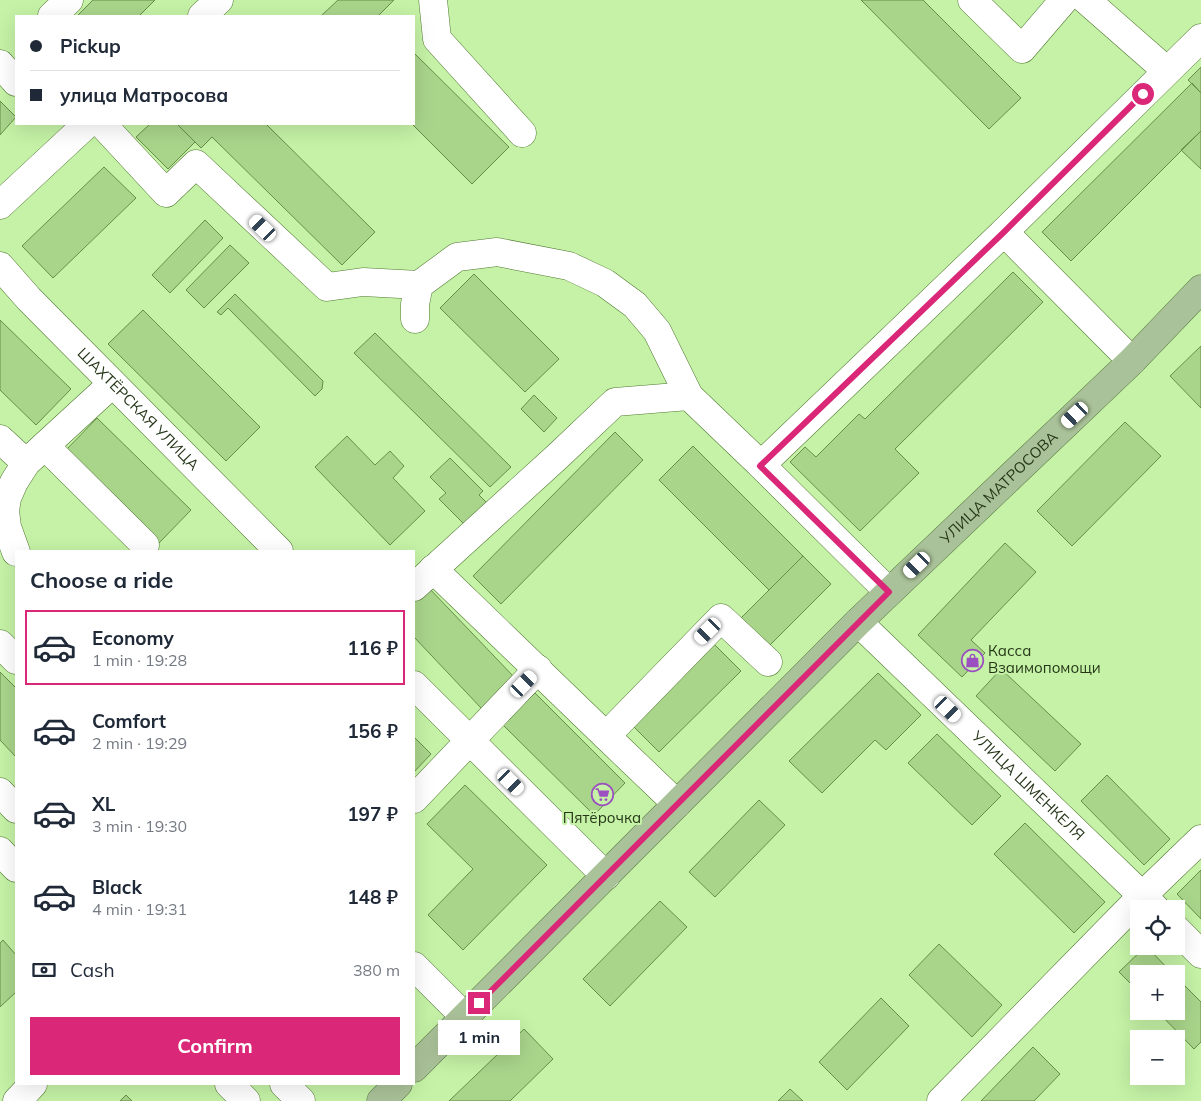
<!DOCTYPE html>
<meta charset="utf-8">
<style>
body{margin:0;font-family:Mulish,sans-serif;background:#f6f6f7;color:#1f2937;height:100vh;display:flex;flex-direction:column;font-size:19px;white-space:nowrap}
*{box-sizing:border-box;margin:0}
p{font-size:16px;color:#747a83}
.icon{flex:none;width:28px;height:28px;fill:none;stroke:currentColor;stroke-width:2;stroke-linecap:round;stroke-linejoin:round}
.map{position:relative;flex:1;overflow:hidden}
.side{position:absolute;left:15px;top:550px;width:400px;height:535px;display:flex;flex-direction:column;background:#fff;border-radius:0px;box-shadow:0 5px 20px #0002}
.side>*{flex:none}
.banner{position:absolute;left:15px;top:15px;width:400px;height:110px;border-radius:0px;box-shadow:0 5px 20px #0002;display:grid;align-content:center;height:110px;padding:0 15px;background:#fff}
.controls{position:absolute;left:1130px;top:900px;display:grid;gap:10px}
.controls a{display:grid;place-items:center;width:55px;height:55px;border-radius:0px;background:#fff;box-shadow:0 5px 20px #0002;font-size:25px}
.end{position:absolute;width:22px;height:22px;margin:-11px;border:6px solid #db2777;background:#fff;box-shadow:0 0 0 2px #fff}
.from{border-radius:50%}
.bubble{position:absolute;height:35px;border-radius:0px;background:#fff;box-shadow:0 5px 20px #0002;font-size:16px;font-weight:700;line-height:35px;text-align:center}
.car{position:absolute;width:15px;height:30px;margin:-15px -8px;border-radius:6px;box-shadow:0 0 4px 1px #0007;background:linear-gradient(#fff 24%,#345 0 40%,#fff 0 76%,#345 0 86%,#fff 0)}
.banner b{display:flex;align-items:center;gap:18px;height:48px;font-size:19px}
.banner b+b{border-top:1px solid #e0e1e3}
.banner i{width:12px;height:12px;background:#1f2937}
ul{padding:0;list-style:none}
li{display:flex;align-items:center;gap:15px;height:75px;margin:0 10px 8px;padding:0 5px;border:2px solid transparent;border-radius:0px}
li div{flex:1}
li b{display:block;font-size:19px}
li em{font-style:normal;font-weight:700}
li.on{border-color:#db2777}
li>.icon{width:45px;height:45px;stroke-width:1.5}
h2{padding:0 15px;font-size:22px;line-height:60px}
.pay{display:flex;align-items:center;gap:12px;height:55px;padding:0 15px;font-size:19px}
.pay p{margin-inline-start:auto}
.primary-button{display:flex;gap:10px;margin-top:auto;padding:10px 15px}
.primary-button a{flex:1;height:58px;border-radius:0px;background:#db2777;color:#fff;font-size:20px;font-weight:700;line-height:58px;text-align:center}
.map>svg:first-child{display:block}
.building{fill:#a9d58b;stroke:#668e47}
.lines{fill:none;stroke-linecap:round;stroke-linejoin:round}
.minor-casing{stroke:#517831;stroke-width:29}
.major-casing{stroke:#577740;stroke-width:29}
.minor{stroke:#fff;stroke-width:28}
.major{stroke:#aac299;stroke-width:28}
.route{stroke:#db2777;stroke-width:6}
.labels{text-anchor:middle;stroke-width:4;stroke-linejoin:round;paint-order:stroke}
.street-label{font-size:15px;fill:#263719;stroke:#c5f2a6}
.poi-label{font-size:15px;fill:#263719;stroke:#c5f2a6;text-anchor:start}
</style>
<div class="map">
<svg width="1201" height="1101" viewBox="0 0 1201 1101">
<rect width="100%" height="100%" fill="#c5f2a6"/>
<!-- building -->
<path class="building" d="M93 0H155L139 16H77Z
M338 0H394L378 16H321Z
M861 0H923L1021 98 989 129Z
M414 53 509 147 472 184 412 124H414Z
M1201 67V93L1188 80Z
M1192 83 1201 93V131L1071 261 1042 232Z
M0 101 16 117 0 135Z
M150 124H177L195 142 168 169 136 137Z
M177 124H266L375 232 342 265 212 137 201 148Z
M1201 131V169L1181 150Z
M104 167 136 198 53 278 22 246Z
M205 220 223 238 170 293 152 275Z
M230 245 249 263 204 308 186 290Z
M1013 272 1043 302 895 449 919 473 860 531 790 462 805 447 816 457 859 414 865 419Z
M474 274 559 359 525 392 440 308Z
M235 294 323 381 322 389 315 396 228 308 221 315 217 312Z
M143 310 260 427 226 461 108 344Z
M0 320 71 389 36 425 0 390Z
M375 333 511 467 490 487 354 353Z
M1201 346V408L1170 376Z
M534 395 557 418 544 432 521 409Z
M97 418 191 510 159 543 65 451Z
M1125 422 1161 456 1072 546 1037 511Z
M615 432 643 460 501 604 473 576Z
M347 436 375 465 390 451 404 466 393 478 425 511 390 545 315 467Z
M693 446 803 556 769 590 659 480Z
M450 458 483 491 479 495 488 504 465 525 439 499 446 493 430 477Z
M1005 543 1036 572 971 640 985 653 962 677 918 635Z
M803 556 831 584 768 647 740 619Z
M427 586 515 678 482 709 414 637V599Z
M711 641 741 671 659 752 630 723Z
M1001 669 1081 744 1055 771 976 696Z
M0 672 16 688V757L0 740Z
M878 673 921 715 886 750 875 740 822 793 789 761Z
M535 693 625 783 594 815 503 725Z
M937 734 1001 796 972 825 908 763Z
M414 737 431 754 414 772Z
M1107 775 1170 839 1144 865 1081 801Z
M465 785 547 865 463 950 428 915 473 869 427 824Z
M759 800 785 825 715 897 689 872Z
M1025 823 1105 902 1074 933 994 854Z
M1201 870V919L1177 894Z
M660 901 687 927 610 1006 583 979Z
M3 940 16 955V992L0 1007V943Z
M939 944 1002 1005 972 1037 909 975Z
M1146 946 1173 974H1139V992L1119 972Z
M1176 977 1201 1002V1042L1194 1049 1157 1011H1176Z
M881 998 909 1026 847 1090 819 1062Z
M524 1029 553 1059 510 1101H449Z
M1033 1047 1060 1074 1034 1101H981Z
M790 1089 803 1101H778Z
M126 1095 132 1101H120Z"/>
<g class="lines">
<defs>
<g id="minor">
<path d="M433 0 437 39 522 133"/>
<path d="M972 0 1022 49 1064 0"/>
<path d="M1086 0 1167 71"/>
<path d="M52 16 69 0"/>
<path d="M202 16 219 0"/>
<path d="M0 64 16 82"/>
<path d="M102 124 166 193 196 164 327 287 363 282 419 285"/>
<path d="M0 205 87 124"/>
<path d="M1004 232 1201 38"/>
<path id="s1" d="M0 266 29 299 279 551"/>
<path d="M415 319V304L419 285 457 257 497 252 569 266 605 283 635 305 657 331 689 396 761 465"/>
<path d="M0 439 26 463"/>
<path d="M45 446 145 545"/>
<path d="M16 552 7 527 5 511 7 498 14 482 26 463 112 384"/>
<path d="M433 569 606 736"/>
<path d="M414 587 558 456 615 402 689 396"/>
<path d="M889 592 761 465 1004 232 1132 361"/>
<path id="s2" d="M858 622 1156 909"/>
<path d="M0 644 16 660"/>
<path d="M414 685 606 876"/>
<path d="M0 792 16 809"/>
<path d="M414 799 538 669"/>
<path d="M677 804 606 736 721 618 768 662"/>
<path d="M0 851 16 868"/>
<path d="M1176 929 1201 954"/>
<path d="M414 966 465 1017"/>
<path d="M229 1084 246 1101"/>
<path d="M284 1084 301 1101"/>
<path d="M17 1101 33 1084"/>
<path d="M941 1101 1143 895 1201 839"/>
</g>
<g id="major">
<path id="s3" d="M414 1068 858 622 1132 361 1201 289"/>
<path d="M381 1101 398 1084"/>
</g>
</defs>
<!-- minor casing -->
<use href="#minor" class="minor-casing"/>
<!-- major casing -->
<use href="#major" class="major-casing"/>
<!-- minor -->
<use href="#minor" class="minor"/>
<!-- major -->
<use href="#major" class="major"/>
</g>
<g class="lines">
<!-- route -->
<path class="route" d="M479 1003 889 592 760 466 1004 232 1143 94"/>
</g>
<!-- icons -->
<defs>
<symbol id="shop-ring" viewBox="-11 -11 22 22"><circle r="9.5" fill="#c5f2a6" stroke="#9b4fc0" stroke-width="1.5"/><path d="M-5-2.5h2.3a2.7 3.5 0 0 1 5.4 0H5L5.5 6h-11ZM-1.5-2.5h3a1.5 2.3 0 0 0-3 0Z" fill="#9b4fc0"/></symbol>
<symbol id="supermarket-ring" viewBox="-11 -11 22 22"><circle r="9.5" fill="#c5f2a6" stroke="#9b4fc0" stroke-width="1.5"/><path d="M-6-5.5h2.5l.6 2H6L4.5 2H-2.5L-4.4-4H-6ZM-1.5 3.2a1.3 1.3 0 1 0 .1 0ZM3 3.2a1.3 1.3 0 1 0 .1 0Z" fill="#9b4fc0"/></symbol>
</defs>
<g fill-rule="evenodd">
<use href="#shop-ring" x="960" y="648" width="25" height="25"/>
<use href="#supermarket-ring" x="590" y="782" width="25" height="25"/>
</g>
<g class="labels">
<!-- street labels -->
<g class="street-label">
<text dy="5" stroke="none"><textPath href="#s1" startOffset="199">ШАХТЁРСКАЯ УЛИЦА</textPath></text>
<text dy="5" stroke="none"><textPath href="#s3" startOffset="824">УЛИЦА МАТРОСОВА</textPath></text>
<text dy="5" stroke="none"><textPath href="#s2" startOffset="236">УЛИЦА ШМЕНКЕЛЯ</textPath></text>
</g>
<!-- poi labels -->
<g class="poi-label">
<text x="988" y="656">Касса<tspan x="988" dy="17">Взаимопомощи</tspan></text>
<text x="602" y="823" text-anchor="middle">Пятёрочка</text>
</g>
</g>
</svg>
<div class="controls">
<a><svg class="icon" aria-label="locate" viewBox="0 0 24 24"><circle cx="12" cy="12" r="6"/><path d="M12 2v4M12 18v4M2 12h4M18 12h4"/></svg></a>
<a>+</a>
<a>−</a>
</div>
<i class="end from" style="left:1143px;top:94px"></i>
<i class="end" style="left:479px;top:1003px"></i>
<div class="bubble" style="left:438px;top:1020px;width:82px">1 min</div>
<i class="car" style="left:263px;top:228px;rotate:314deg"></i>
<i class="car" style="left:1075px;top:415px;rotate:227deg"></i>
<i class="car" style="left:917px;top:565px;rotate:226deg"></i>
<i class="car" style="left:708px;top:631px;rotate:225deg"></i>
<i class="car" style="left:524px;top:684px;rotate:44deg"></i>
<i class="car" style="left:948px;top:709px;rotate:134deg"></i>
<i class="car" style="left:511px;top:782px;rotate:135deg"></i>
<div class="banner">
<b><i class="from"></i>Pickup</b>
<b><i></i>улица Матросова</b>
</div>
<section class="side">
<h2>Choose a ride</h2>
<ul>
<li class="on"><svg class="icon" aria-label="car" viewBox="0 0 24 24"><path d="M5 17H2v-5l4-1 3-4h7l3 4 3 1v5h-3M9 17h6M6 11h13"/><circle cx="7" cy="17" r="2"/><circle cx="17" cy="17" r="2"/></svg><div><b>Economy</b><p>1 min · 19:28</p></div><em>116 ₽</em></li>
<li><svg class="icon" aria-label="car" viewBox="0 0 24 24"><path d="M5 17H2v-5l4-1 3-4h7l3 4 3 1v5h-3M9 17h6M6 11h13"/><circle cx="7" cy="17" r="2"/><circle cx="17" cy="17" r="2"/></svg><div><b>Comfort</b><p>2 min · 19:29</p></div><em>156 ₽</em></li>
<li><svg class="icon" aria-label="car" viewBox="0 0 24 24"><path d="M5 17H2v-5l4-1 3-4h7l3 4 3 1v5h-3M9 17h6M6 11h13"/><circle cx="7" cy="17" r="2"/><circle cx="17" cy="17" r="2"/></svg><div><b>XL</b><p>3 min · 19:30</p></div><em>197 ₽</em></li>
<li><svg class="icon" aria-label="car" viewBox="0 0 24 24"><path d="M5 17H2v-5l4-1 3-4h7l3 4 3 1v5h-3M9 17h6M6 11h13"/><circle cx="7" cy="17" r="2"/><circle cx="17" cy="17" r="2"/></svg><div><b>Black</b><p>4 min · 19:31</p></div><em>148 ₽</em></li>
</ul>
<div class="pay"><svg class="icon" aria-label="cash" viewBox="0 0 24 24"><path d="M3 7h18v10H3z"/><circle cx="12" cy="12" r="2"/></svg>Cash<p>380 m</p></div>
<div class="primary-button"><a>Confirm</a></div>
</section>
</div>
